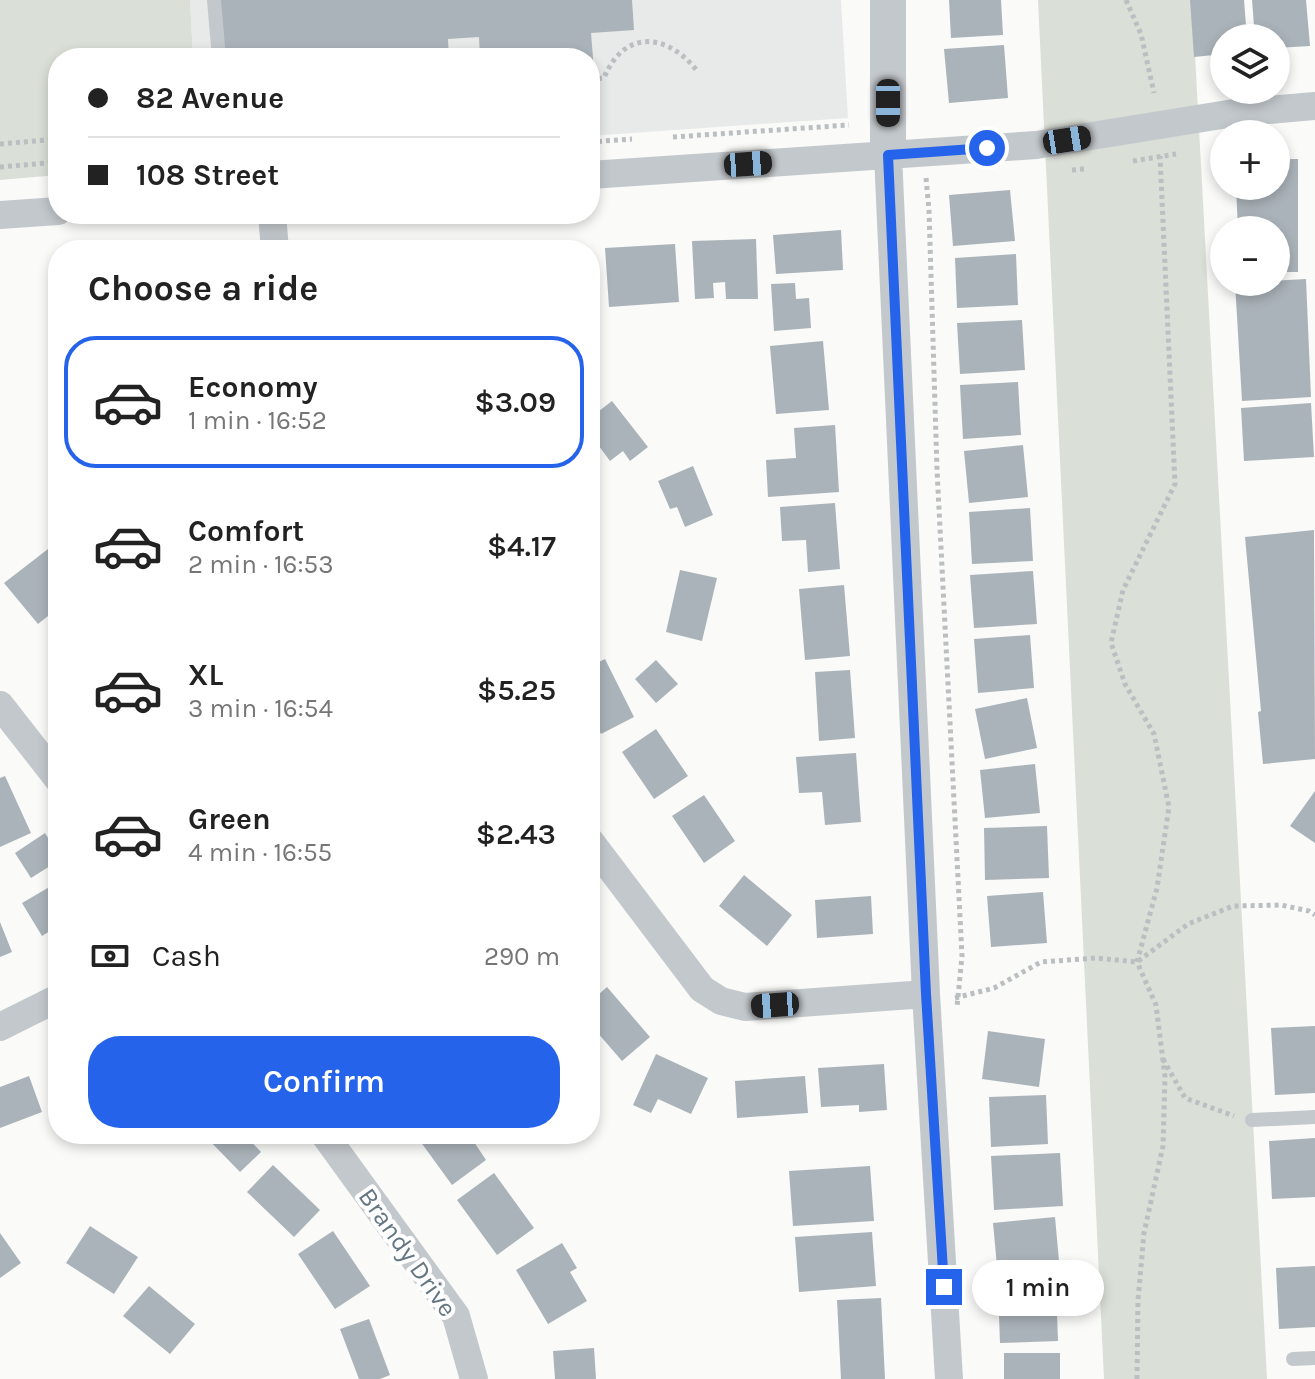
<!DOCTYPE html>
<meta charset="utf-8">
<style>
body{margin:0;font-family:Karla,sans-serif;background:#f6f6f6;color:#222;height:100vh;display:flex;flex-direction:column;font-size:30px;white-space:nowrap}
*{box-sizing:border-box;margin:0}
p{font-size:26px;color:#767676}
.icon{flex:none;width:44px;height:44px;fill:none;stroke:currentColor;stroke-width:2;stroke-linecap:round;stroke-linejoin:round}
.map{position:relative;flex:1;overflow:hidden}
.drawer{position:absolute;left:48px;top:240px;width:552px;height:904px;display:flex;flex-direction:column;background:#fff;border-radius:32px;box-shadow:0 4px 12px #0003}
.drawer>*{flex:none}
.banner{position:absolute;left:48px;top:48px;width:552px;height:176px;border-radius:32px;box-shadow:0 4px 12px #0003;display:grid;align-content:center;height:176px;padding:0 40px;background:#fff}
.tools{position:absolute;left:1210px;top:24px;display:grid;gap:16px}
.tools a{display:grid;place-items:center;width:80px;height:80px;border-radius:50%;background:#fff;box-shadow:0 4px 12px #0003;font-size:40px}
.end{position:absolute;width:36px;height:36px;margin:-18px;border:10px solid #2563eb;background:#fff;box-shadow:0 0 0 4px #fff}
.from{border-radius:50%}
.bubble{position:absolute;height:56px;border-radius:28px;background:#fff;box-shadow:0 4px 12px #0003;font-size:26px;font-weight:600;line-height:56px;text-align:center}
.car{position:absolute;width:24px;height:48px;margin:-24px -12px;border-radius:10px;box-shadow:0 0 6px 2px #0007;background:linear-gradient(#222 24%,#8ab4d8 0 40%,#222 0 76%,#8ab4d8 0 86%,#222 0)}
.banner b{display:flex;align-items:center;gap:28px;height:76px;font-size:30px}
.banner b+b{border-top:2px solid #e0e0e0}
.banner i{width:20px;height:20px;background:#222}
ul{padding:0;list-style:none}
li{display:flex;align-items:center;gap:24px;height:132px;margin:0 16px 12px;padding:0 24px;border:4px solid transparent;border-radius:32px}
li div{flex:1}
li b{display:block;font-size:30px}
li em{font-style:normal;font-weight:600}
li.on{border-color:#2563eb}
li>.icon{width:72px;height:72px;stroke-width:1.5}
h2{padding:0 40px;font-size:36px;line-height:96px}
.pay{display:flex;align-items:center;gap:20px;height:88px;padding:0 40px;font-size:30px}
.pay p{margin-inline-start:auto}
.primary-button{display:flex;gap:16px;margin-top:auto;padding:16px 40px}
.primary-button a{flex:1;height:92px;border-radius:32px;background:#2563eb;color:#fff;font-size:32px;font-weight:600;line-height:92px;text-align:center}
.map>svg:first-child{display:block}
.built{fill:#e8e9e9}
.green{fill:#dadfd7}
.building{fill:#aab3b9}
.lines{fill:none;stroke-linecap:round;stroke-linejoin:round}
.path{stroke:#bbbfc2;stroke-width:5;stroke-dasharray:4 4;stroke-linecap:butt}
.service{stroke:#c3c8cc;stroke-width:14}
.minor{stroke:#c3c8cc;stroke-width:28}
.tertiary{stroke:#c3c8cc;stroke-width:36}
.route{stroke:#2563eb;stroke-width:10}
.labels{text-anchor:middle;stroke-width:8;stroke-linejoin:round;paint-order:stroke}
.street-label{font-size:26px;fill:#657683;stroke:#fff}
</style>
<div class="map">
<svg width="1315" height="1379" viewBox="0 0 1315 1379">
<rect width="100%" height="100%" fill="#fafaf8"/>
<!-- built -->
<path class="built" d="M190 0H841L848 118 590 136V58H193Z"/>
<!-- green -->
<path class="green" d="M0 0H190L193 58H58V175L0 180Z
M1038 0H1192L1267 1379H1104Z"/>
<!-- building -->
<path class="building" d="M218 0H632L634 30 591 33 594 71H590V58H480L479 37 448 39 449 58H245V51L222 52Z
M949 0H1001L1003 35 951 38Z
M1190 0H1244L1247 38H1224V54L1194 57Z
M1252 0H1306L1310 46 1276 48V38H1255Z
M1004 45 1008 98 949 103 944 49Z
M1276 159H1298V272H1276V230H1238L1236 186H1276Z
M1010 190 1015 241 953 246 949 195Z
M841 230 843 270 776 274 773 235Z
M756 239 758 299H726L725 282 713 283 714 298 695 299 692 241Z
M675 244 679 302 609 307 605 248Z
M369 245V250H335V247Z
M523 245 549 248 548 250H523Z
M1016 254 1018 305 957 308 955 258Z
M1306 279 1311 397 1242 401 1235 283Z
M795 283 796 299 809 298 811 328 774 331 771 284Z
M1022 320 1025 370 960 374 957 323Z
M823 341 829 410 776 414 770 346Z
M1018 382 1021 435 963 439 960 385Z
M612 401 648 447 630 461 623 451 610 461 590 434V418Z
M1311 403 1314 457 1244 461 1241 408Z
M835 425 839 492 768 497 766 460 796 458 794 428Z
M1023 445 1028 497 969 503 964 451Z
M693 466 713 515 685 527 677 507 670 509 658 481Z
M835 503 840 569 808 572 806 540 782 541 780 507Z
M1030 508 1033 561 972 564 969 512Z
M1314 530 1315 759 1263 764 1258 712 1261 711 1245 537Z
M48 549 58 561V629L48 616 38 624 4 583Z
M680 570 717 578 702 641 666 632Z
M1033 571 1037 624 974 628 970 575Z
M844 585 850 656 805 660 799 589Z
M1030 635 1034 688 978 693 974 639Z
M605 659 634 717 601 734 590 713V666Z
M656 660 678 684 656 703 635 679Z
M850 670 855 738 819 741 815 672Z
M1027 698 1037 748 985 759 975 709Z
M656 729 688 776 654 799 622 752Z
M856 753 861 822 825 825 822 792 799 793 796 757Z
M1035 764 1040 813 985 818 980 770Z
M5 776 31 833 0 847V778Z
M1315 791V843L1290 826Z
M704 795 735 841 704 863 672 816Z
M1047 826 1049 878 985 880 984 828Z
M45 833 58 854V861L31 878 15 853Z
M744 875 792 915 767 946 719 906Z
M58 882V926L42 936 22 903Z
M1043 892 1047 943 991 947 987 896Z
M871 896 873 934 817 938 815 900Z
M0 922 12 952 0 957Z
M607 987 650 1037 622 1061 590 1024V1002Z
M1315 1026V1093L1275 1095 1271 1028Z
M988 1031 1045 1039 1039 1087 982 1079Z
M656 1054 708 1078 691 1114 658 1099 651 1113 633 1105Z
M884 1064 887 1110 859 1112V1105L821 1107 818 1068Z
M58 1065V1084L49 1070Z
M29 1076 42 1112 0 1128V1087Z
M805 1076 808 1113 737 1118 735 1081Z
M1046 1095 1048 1144 991 1147 989 1097Z
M203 1134H244L261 1152 240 1172Z
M415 1134H464L469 1141 472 1139 486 1160 452 1185Z
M1315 1138V1197L1272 1199 1269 1141Z
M1060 1153 1063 1206 994 1210 991 1156Z
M273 1165 320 1210 294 1237 247 1192Z
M870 1166 874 1221 793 1226 789 1171Z
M494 1173 534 1228 497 1255 457 1200Z
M1055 1217 1060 1272 998 1277 993 1223Z
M90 1226 138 1257 114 1294 66 1263Z
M333 1231 370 1286 335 1309 298 1254Z
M872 1232 876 1286 799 1292 795 1237Z
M0 1233 21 1263 0 1278Z
M562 1243 577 1268 570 1272 587 1301 548 1324 516 1270Z
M1315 1266V1327L1279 1329 1276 1268Z
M149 1286 195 1324 170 1354 123 1316Z
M1056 1286 1058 1341 1000 1343 998 1289Z
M881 1298 885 1379H841L837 1300Z
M369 1319 390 1375 380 1379H359L340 1329Z
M594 1348 596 1379H555L553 1351Z
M1004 1353H1060V1379H1004Z"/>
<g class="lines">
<!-- path -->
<path class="path" d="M1126 0 1141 34 1154 93
M590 79 604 78C625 27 669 34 698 72
M673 137 849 125
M590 142 632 139
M0 144 58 139
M1133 161 1176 154
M0 167 58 162
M1072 170 1084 169
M926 178 929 210 937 470 962 956 957 1007
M304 219 376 214
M955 998 994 988 1041 962 1096 958 1137 962 1188 924 1233 906 1281 905 1309 911 1315 915
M1163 1059 1185 1098 1234 1116
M1137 1379 1138 1300 1144 1233 1163 1146 1165 1077 1156 1005 1137 962 1157 888 1169 807 1154 734 1125 684 1111 643 1123 590 1175 484 1160 156"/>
<!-- service -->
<path class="service" d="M214 0 219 58
M1252 1120 1315 1117
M1293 1359 1315 1358"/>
<!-- minor -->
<path class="minor" d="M888 155 926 994 949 1379
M590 175 1036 145 1234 113 1315 106
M272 214 275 250
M0 215 58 211
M0 705 58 779
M590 841 702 989 721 1001 745 1007 926 994
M0 1027 58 998
M324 1134 456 1316 474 1379"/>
<!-- tertiary -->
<path class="tertiary" d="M888 155V0"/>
</g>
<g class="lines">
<!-- route -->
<path class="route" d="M944 1287 926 994 888 155 987 148"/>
</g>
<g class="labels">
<!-- street labels -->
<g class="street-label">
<text transform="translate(408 1252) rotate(55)" y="9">Brandy Drive</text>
</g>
</g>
</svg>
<div class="tools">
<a><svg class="icon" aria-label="layers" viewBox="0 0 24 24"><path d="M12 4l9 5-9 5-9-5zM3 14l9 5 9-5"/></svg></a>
<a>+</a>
<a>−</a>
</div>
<i class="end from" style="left:987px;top:148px"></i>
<i class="end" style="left:944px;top:1287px"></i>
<div class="bubble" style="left:972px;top:1260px;width:132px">1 min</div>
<i class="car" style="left:888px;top:103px;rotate:180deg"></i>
<i class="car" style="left:1067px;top:140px;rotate:81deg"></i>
<i class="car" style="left:748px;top:164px;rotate:86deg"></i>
<i class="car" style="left:775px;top:1005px;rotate:266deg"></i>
<div class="banner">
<b><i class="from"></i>82 Avenue</b>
<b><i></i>108 Street</b>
</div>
<section class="drawer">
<h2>Choose a ride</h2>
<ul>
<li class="on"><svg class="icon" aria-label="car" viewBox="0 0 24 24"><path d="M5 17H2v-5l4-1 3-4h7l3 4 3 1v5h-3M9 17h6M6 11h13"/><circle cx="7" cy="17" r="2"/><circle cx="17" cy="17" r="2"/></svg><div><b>Economy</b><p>1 min · 16:52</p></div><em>$3.09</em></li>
<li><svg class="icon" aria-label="car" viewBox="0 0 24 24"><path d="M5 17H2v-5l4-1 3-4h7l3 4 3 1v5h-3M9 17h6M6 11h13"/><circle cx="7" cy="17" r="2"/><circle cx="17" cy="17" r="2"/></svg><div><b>Comfort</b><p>2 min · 16:53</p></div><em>$4.17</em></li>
<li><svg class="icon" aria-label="car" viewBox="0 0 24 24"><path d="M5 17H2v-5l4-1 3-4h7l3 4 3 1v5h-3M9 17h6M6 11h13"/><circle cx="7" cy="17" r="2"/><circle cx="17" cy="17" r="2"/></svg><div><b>XL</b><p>3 min · 16:54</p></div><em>$5.25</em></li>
<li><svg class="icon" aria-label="car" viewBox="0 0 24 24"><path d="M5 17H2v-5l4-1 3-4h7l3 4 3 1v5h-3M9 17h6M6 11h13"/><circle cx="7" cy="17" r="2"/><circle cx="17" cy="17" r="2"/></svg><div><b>Green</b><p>4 min · 16:55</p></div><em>$2.43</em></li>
</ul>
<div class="pay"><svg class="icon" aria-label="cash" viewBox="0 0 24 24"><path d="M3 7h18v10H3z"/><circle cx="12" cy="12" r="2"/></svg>Cash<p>290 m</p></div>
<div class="primary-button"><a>Confirm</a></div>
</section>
</div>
